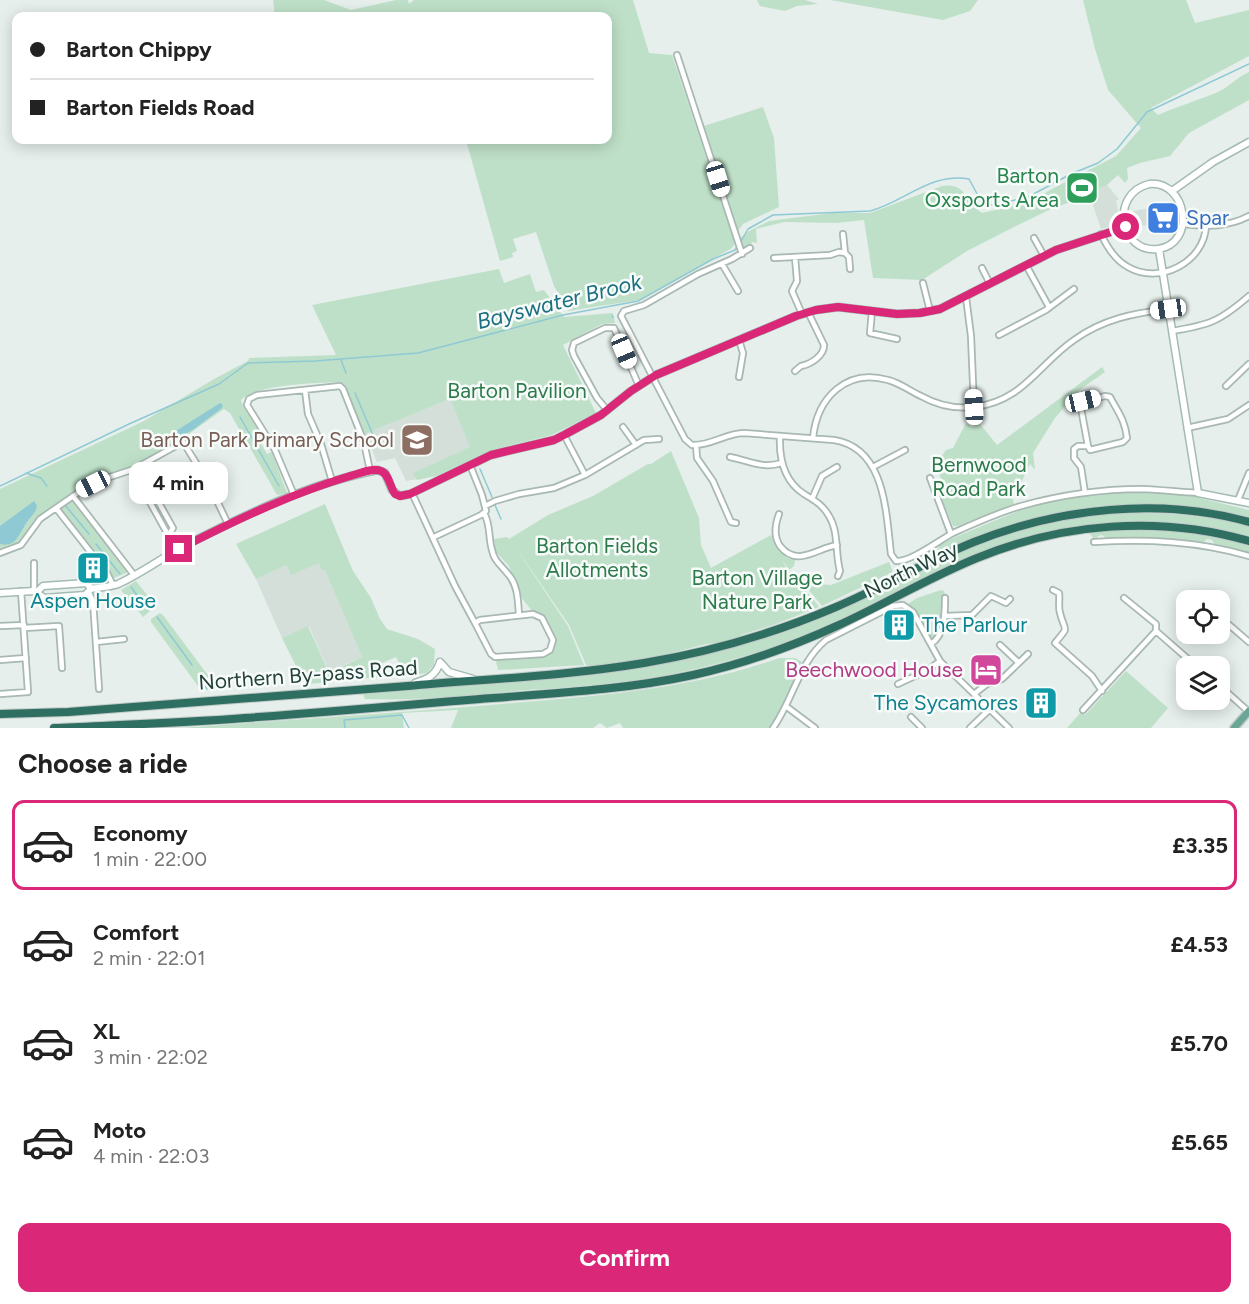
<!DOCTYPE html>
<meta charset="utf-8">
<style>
body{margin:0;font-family:Figtree,sans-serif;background:#f2f2f2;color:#222;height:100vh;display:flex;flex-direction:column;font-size:22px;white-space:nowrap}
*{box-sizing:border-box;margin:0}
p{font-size:20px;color:#767676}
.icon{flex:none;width:33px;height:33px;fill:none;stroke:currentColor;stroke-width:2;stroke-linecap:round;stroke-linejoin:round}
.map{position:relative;height:728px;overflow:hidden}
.drawer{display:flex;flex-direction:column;background:#fff;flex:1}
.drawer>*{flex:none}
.top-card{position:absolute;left:12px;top:12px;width:600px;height:132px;border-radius:12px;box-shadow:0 3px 15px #0003;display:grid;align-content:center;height:132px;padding:0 18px;background:#fff}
.controls{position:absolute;left:1176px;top:590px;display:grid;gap:12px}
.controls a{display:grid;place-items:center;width:54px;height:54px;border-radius:12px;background:#fff;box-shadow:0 3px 15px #0003;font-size:30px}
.end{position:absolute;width:27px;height:27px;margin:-14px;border:8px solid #db2777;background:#fff;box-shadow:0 0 0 3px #fff}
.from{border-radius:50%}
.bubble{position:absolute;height:42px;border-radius:12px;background:#fff;box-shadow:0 3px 15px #0003;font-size:20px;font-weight:700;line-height:42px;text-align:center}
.car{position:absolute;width:18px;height:36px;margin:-18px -9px;border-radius:8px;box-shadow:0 0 4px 2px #0007;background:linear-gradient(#fff 24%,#345 0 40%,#fff 0 76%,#345 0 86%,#fff 0)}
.top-card b{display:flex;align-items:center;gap:21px;height:57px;font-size:22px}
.top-card b+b{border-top:2px solid #e0e0e0}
.top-card i{width:15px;height:15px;background:#222}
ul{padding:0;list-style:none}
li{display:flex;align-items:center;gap:18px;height:90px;margin:0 12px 9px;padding:0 6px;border:3px solid transparent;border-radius:12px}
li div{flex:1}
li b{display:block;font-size:22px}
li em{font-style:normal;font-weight:700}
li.current{border-color:#db2777}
li>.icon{width:54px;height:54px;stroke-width:1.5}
h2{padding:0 18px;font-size:27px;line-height:72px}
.action{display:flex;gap:12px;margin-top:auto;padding:12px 18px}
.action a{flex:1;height:69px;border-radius:12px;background:#db2777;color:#fff;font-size:24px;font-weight:700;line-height:69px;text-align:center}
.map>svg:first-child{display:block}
.built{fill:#d4dfda}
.green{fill:#bfe0c8}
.water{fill:#8ec9d4}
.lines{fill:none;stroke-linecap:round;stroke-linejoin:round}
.stream{stroke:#8ec9d4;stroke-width:1.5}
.street-casing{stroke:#a8b8b2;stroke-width:8}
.secondary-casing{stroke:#a4bbb3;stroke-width:9}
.primary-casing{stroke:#c2cac8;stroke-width:10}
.highway-casing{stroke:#c2cac8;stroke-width:10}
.street{stroke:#fff;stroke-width:4.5}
.secondary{stroke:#fff;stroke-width:6}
.primary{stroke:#6aa596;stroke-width:7}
.highway{stroke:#2f6f62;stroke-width:8}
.route{stroke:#db2777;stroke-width:8}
.labels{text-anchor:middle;stroke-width:5;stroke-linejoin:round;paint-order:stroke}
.leisure-label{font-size:21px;fill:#27864d;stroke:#f7fbf9;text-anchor:end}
.shop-label{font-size:21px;fill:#366cbe;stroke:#f7fbf9;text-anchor:start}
.park-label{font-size:21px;fill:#2d7a4b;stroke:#f7fbf9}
.education-label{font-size:21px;fill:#785e54;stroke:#f7fbf9;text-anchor:end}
.street-label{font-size:21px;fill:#24423a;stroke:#f7fbf9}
.culture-label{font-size:21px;fill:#0d838f;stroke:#f7fbf9}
.hotel-label{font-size:21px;fill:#b23c85;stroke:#f7fbf9;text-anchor:end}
.water-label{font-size:22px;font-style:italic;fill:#1c6f80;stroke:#f7fbf9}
</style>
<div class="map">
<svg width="1249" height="728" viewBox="0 0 1249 728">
<rect width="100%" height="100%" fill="#e6efeb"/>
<!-- built -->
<path class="built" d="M1107 185 1119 199 1116 201 1120 220 1117 225 1101 229 1089 193Z
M1171 205 1174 221 1135 227 1133 211Z
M450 399 475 458 436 476 406 481 395 458 377 462 365 434Z
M319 563 325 569 362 657 329 672 309 626 282 638 256 579 287 565Z"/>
<!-- green -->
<path class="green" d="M273 0H324L351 10 396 0H408L409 4 414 0H633L649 53 672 55 735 243 732 248 639 300 568 311 554 286 536 232 513 239 517 251 512 253 513 257 500 261 466 140H608V16H275Z
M757 0H805L818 4 797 6 785 11 760 6Z
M830 0H978L970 11 943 20Z
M1083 0H1186L1195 23 1249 10V56L1151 108 1158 115C1178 106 1196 101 1216 93 1228 88 1237 77 1249 72V100L1189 133 1170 156 1140 163 1127 168 1128 179 1125 183 1118 175 1107 185 1090 193V195L1051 209 1012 228 967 251 922 280 873 278 864 220 836 223 784 222 756 229 757 243 753 242 743 250 739 239 749 231 769 221 832 213H870L942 186C966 182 965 201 982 213L1017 205 1029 199H1036L1050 190 1116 156 1141 128 1108 90 1095 49Z
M763 107 774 138 779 207 743 224 738 231 704 126Z
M499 269 504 283 530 274 536 292 544 290 564 317 613 313 615 323 602 324 563 345 596 413 552 435 492 450 436 476 417 480 413 473 470 447 450 399 365 434 348 393 341 382C318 383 256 384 241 400L243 406 263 438 259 440 267 454 272 452 287 493 277 495 230 413 224 409 169 448 136 464 100 477 77 490 34 521 22 541 0 551V489L144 421 214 379 248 361 249 358 336 355 312 305Z
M1102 367 1105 372 1078 391 1055 418 1033 453 1035 470 1030 464 1021 483 1017 484 1012 497 1014 504 958 526H953L937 489 938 483 942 480 935 466 946 450 953 448 966 423 972 427 980 424 997 445Z
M671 451 699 518 701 545 711 568 771 535 775 545 786 555 785 557 795 560 794 566 789 570 782 560C791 579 808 590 819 607L776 624 741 635 742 638 724 643 706 644 649 659 590 667 589 665H586L569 625 512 542 568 626 584 665 498 670 495 657 543 654 550 650 553 640 542 618 533 612 521 597 509 566 495 551 494 539 507 537 509 539 548 515 593 496 648 464H651Z
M1129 492 1192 495 1199 498 1249 510V518C1186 504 1122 502 1058 514L904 572 902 570 937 550 940 545 953 538 1030 506 1088 494Z
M71 500H73L119 558 127 571 126 573 114 578 61 510 62 507Z
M325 504 353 571 371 598 380 619 387 629 418 639 435 649 434 665 427 673 405 676 396 657 382 663 388 677 339 680 335 670 362 657 325 570H322L319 563 291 575 287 565 256 579 236 544Z
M1138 513C1176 513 1212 516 1249 526V537C1159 513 1065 518 979 553 905 583 837 627 761 651 704 669 645 681 585 686 566 688 546 689 526 690 472 695 419 701 365 699L363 695 366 693 507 681 734 646 972 546 1016 531 1061 520 1103 514Z
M1158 528 1216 536 1249 544V553L1215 545 1212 540 1207 539 1203 543 1170 539H1107L1102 535 1098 536 1095 541 1089 532Z
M889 562 893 572 822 606 803 583 831 585Z
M136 581 156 606 143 617 121 590Z
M941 590 944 591 946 597 941 598C942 610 942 631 933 639L930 638 914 610 908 604 917 598Z
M160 613 163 615 216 686H198L151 622V619Z
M308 626 333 682 305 684 282 638Z
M779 658H795L802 662V665L784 706 769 728H623L620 723 607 728 600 723 593 728H451L458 710 402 713 404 728H180C287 720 395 713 502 704 596 696 689 690 779 658Z
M1126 671 1168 708 1151 728H1067L1081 712 1085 715Z"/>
<!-- water -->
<path class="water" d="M220 403 223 405 222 408 194 429 172 441 168 436Z
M34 501 37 506C36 513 31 516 27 522 19 533 17 548 0 544V526Z"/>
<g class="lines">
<!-- stream -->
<path class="stream" d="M740 243 748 229 773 215 870 211C903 203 930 172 969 179L981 201 986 206 1026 198 1071 174 1098 163 1117 149 1147 112 1249 64
M612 316 613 317
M341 360 346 373
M355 393 376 442
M240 417 279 486
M480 469 492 497
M26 473 41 478 47 486
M0 486 129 424 219 384 248 363 315 361 418 353 563 315 638 301 713 259 735 250 737 247
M65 505 89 534
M495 505 501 519
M96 544 120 574
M131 587 148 610
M157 617 192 665
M201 680 207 689
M345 728 344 720 402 715 409 728"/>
<defs>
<path id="street" d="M677 55 742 254
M1183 224C1207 227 1228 227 1249 216
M843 234 845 253 849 257 850 269
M1101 234C1107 247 1115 260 1128 267 1159 285 1204 263 1206 226
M1034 238 1044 256
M750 248 732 259 698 274 644 305 624 311 621 316 685 439 692 445C711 446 726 433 744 433L834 440C886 448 886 514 891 554L896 561C911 562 938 541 953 533 975 523 997 513 1021 506 1060 495 1102 489 1143 489 1162 490 1180 492 1198 493
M795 257 797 281 792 291 802 314
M774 258 830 255 839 252 845 253
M722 264 738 291
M1026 265 1049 307
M982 268 990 284
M923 283 930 311
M966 297 971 336 974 407
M872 311 870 333 897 339
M1172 331C1210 325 1220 321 1249 296
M999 335 1046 310 1074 289
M795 371 801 366C811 364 824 356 824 345L808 312
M739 377 743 353 739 340
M1226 386 1249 364
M305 390 308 414 321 444 332 481
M607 410 597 398 574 356 572 350 574 343 605 328H614L639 386
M623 427 636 445
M1187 428 1228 419 1249 405
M564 435 585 475
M780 436C779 458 784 481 804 494 814 500 823 505 829 516 839 532 835 553 840 571L838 576
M813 438C817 398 846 368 888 380 900 383 910 391 921 396 937 405 956 409 974 407 1022 402 1038 365 1074 340 1103 319 1134 313 1169 309
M696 445 697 458 713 481 731 522 736 523
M730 457C750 461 761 469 782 463
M873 467 905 450
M134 469 149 494
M930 478 951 534
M412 493 455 586 475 623
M1085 493 1081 467 1074 458V449L1078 446H1088L1090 450 1123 442 1127 438C1125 420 1118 412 1110 397L1105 396 1080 403 1088 446
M294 495 275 450 247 405 249 399 257 395 340 386 343 389 364 442 370 471
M73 496 134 575
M812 499 822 476 837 467
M1238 500 1249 473
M218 503 228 524
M485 506 495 501 519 494 554 488 585 475 644 440 659 439
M56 508 107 573 113 585
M484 513C491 525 488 537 492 550 494 561 501 565 508 574 518 585 518 601 519 615
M779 514C775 525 773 536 780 546 797 568 817 548 837 545
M170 533 173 528 154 494H149L147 497 167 533H170L179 549
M434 537 481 515 486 511 482 495 470 465
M1094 542C1147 539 1198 541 1249 556
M0 553 21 545 40 519 82 490 104 479 134 469 183 442 198 466 195 473 209 499
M34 563V591
M1053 590 1059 593C1060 600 1058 607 1060 613 1065 633 1070 625 1055 643L1092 676 1102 691
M89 593 93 601 99 689
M1193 594 1200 600
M1124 598 1156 624V631
M533 614 542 618 553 640 550 650 543 654 495 657 491 654 475 623 480 620Z
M945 616 972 615 991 596 1006 603 1010 599
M1220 617 1249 642
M0 626 24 625
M24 628 59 626 62 668
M96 642 124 639
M931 644C945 635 945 614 945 598
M1000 645 1018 662
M0 660 26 658
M898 684 928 670 940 661
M1220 686 1248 711
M0 694 28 692 21 591
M974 694 987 684 1002 679 1028 654
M787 707 815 728
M1083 710 1156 631 1196 666
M911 717 922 728
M773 728C793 700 799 662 826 640L893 606 903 605 913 612 940 661 1009 728
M970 728 990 709"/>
<path id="secondary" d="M1149 184C1187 180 1197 244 1158 249 1120 254 1109 194 1149 184Z
M1172 191 1213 162 1249 142
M1159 249 1198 493 1249 503
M91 589C100 587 110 587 118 584 142 573 163 557 186 545 247 514 310 483 378 470L385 473 392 490 400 496 410 494 491 455 554 440 564 435 601 415 631 391 656 375 796 316 816 310 838 307 897 314 919 313 940 309 1056 250 1126 227
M0 593 34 591 44 598 85 595 91 589 87 583 43 586 37 592
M440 662 449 672 473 679
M415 683C428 679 436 675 440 662"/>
<path id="primary" d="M1234 728 1249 711"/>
<path id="highway" d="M0 714 68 712C181 703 294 695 408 686 486 679 566 676 644 663 710 652 775 633 836 607 883 587 927 561 974 542 1059 508 1160 497 1249 522
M54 728C118 725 182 723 245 718 315 713 385 707 454 701 534 694 615 692 693 675 743 664 793 646 839 625 885 604 930 577 977 558 1062 523 1160 515 1249 541"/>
</defs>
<!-- street casing -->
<use href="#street" class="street-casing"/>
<!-- secondary casing -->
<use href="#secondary" class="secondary-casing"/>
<!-- primary casing -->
<use href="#primary" class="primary-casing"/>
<!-- highway casing -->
<use href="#highway" class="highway-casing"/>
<!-- street -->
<use href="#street" class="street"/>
<!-- secondary -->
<use href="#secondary" class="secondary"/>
<!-- primary -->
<use href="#primary" class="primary"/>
<!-- highway -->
<use href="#highway" class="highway"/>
</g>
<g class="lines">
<!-- route -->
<path class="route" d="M179 549C234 521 290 494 350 476 358 474 373 467 381 471 389 474 390 487 395 494L400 496 410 494 491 455 554 440 564 435 601 415 631 391 656 375 796 316 816 310 838 307 897 314 920 313 940 309 1056 250 1126 227"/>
</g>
<!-- icons -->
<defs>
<symbol id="stadium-square" viewBox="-11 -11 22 22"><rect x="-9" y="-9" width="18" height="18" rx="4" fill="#2e9e5b" stroke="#f7fbf9"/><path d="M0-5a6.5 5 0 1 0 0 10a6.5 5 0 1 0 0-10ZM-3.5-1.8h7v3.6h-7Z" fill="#fff"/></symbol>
<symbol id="supermarket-square" viewBox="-11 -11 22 22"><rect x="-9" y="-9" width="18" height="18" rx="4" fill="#3f7fe0" stroke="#f7fbf9"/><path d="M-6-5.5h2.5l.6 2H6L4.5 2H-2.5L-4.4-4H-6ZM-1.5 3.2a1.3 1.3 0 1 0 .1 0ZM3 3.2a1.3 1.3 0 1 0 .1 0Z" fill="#fff"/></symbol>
<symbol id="school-square" viewBox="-11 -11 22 22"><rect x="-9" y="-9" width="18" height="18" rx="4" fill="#8d6e63" stroke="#f7fbf9"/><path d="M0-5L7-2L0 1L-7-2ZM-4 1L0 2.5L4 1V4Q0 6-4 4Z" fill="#fff"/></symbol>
<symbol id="building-square" viewBox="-11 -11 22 22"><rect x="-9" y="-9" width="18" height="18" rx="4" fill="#0f9aa8" stroke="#f7fbf9"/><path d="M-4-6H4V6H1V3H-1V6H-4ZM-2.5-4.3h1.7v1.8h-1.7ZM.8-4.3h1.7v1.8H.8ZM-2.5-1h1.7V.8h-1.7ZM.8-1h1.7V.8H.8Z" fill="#fff"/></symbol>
<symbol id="hotel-square" viewBox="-11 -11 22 22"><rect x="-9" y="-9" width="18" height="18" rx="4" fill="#d1479c" stroke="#f7fbf9"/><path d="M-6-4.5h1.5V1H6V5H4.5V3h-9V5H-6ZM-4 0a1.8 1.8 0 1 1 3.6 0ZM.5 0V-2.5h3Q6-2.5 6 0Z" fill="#fff"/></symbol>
</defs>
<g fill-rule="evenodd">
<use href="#stadium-square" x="1063" y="169" width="38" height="38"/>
<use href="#supermarket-square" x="1144" y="199" width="38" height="38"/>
<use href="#school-square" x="398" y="421" width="38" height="38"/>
<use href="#building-square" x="74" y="549" width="38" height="38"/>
<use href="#building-square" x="880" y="606" width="38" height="38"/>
<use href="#hotel-square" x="967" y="651" width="38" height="38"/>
<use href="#building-square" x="1022" y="684" width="38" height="38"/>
</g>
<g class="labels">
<!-- leisure labels -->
<g class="leisure-label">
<text x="1059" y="183">Barton<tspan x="1059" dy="24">Oxsports Area</tspan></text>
</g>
<!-- shop labels -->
<g class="shop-label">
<text x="1186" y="225">Spar</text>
</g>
<!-- park labels -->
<g class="park-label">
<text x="517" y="398">Barton Pavilion</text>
<text x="979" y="472">Bernwood<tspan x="979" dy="24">Road Park</tspan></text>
<text x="597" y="553">Barton Fields<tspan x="597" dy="24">Allotments</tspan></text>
<text x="757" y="585">Barton Village<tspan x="757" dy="24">Nature Park</tspan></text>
</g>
<!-- education labels -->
<g class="education-label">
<text x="394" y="447">Barton Park Primary School</text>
</g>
<!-- street labels -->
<g class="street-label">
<text transform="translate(911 570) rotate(-26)" y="7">North Way</text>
<text transform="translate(308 675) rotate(-4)" y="7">Northern By-pass Road</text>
</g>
<!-- culture labels -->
<g class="culture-label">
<text x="93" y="608">Aspen House</text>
<text x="922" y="632" text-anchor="start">The Parlour</text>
<text x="1018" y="710" text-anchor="end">The Sycamores</text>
</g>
<!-- hotel labels -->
<g class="hotel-label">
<text x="963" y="677">Beechwood House</text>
</g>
<!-- water labels -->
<g class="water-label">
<text transform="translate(559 301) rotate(-14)" y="8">Bayswater Brook</text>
</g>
</g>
</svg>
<div class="controls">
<a><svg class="icon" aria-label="locate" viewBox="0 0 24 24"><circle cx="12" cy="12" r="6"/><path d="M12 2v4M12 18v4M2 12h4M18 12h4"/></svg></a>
<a><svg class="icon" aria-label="layers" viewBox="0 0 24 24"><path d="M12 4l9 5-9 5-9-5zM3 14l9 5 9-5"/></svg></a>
</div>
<i class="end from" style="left:1126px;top:227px"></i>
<i class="end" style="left:179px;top:549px"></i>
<div class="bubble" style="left:129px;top:462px;width:99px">4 min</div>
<i class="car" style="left:718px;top:179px;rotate:163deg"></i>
<i class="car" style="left:1168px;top:309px;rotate:262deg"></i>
<i class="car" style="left:624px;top:351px;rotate:157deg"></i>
<i class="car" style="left:1083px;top:401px;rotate:77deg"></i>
<i class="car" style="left:974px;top:407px;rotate:357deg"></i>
<i class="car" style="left:93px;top:484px;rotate:243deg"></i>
<div class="top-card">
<b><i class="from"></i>Barton Chippy</b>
<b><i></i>Barton Fields Road</b>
</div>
</div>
<section class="drawer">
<h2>Choose a ride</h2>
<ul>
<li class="current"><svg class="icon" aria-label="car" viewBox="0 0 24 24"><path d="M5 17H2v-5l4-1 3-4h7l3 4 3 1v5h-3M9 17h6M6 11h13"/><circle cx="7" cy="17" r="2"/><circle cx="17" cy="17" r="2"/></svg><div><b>Economy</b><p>1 min · 22:00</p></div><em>£3.35</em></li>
<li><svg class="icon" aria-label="car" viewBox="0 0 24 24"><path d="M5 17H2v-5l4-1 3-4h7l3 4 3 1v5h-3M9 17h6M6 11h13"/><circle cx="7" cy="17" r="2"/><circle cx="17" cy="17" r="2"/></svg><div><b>Comfort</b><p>2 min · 22:01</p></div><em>£4.53</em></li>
<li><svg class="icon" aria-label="car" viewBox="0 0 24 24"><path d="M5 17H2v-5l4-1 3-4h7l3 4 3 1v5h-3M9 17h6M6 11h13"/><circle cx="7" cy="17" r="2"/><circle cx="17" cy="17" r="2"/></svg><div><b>XL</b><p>3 min · 22:02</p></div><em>£5.70</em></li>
<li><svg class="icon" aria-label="car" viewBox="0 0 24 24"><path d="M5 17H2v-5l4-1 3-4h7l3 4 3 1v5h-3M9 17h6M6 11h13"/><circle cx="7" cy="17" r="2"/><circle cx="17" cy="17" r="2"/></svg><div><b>Moto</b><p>4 min · 22:03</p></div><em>£5.65</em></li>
</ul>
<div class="action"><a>Confirm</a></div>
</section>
